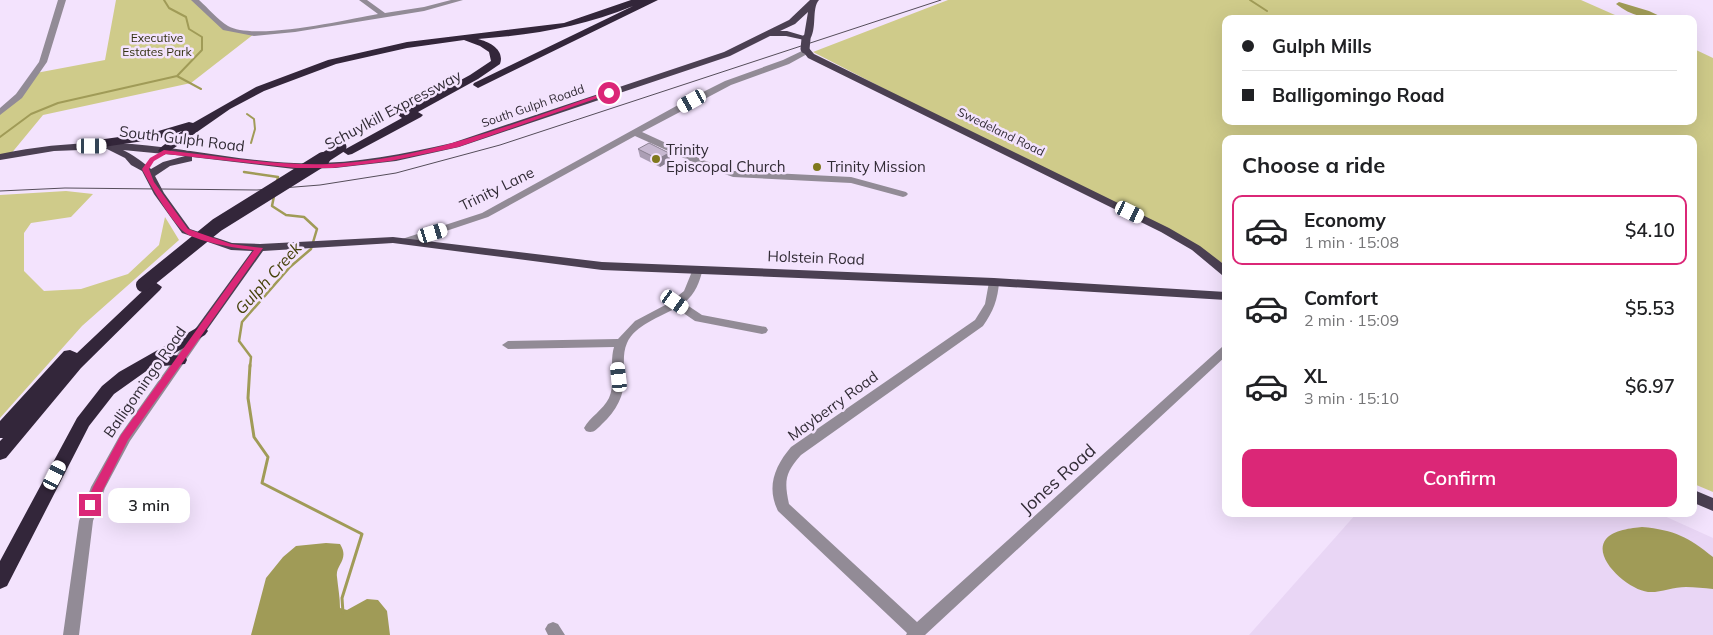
<!DOCTYPE html>
<meta charset="utf-8">
<style>
body{margin:0;font-family:Mulish,sans-serif;background:#f6f6f6;color:#202124;height:100vh;display:flex;flex-direction:column;font-size:19px;white-space:nowrap}
*{box-sizing:border-box;margin:0}
p{font-size:16px;color:#757577}
.icon{flex:none;width:28px;height:28px;fill:none;stroke:currentColor;stroke-width:2;stroke-linecap:round;stroke-linejoin:round}
.map{position:relative;flex:1;overflow:hidden}
.drawer{position:absolute;left:1222px;top:135px;width:475px;height:382px;display:flex;flex-direction:column;background:#fff;border-radius:10px;box-shadow:0 5px 20px #0002}
.drawer>*{flex:none}
.hud{position:absolute;left:1222px;top:15px;width:475px;height:110px;border-radius:10px;box-shadow:0 5px 20px #0002;display:grid;align-content:center;height:110px;padding:0 20px;background:#fff}
.end{position:absolute;width:22px;height:22px;margin:-11px;border:6px solid #db2777;background:#fff;box-shadow:0 0 0 2px #fff}
.from{border-radius:50%}
.bubble{position:absolute;height:35px;border-radius:10px;background:#fff;box-shadow:0 5px 20px #0002;font-size:16px;font-weight:600;line-height:35px;text-align:center}
.car{position:absolute;width:15px;height:30px;margin:-15px -8px;border-radius:6px;box-shadow:0 0 4px 1px #0007;background:linear-gradient(#fff 24%,#345 0 40%,#fff 0 76%,#345 0 86%,#fff 0)}
.hud b{display:flex;align-items:center;gap:18px;height:48px;font-size:19px}
.hud b+b{border-top:1px solid #e0e0e0}
.hud i{width:12px;height:12px;background:#202124}
ul{padding:0;list-style:none}
li{display:flex;align-items:center;gap:15px;height:70px;margin:0 10px 8px;padding:0 10px;border:2px solid transparent;border-radius:10px}
li div{flex:1}
li b{display:block;font-size:19px}
li em{font-style:normal;font-weight:600}
li.current{border-color:#db2777}
li>.icon{width:45px;height:45px;stroke-width:1.5}
h2{padding:0 20px;font-size:22px;line-height:60px}
.primary-button{display:flex;gap:10px;margin-top:auto;padding:10px 20px}
.primary-button a{flex:1;height:58px;border-radius:10px;background:#db2777;color:#fff;font-size:20px;font-weight:600;line-height:58px;text-align:center}
.map>svg:first-child{display:block}
.built{fill:#e9d6f5}
.green{fill:#cfcb8a}
.water{fill:#a09b57}
.lines{fill:none;stroke-linecap:round;stroke-linejoin:round}
.stream-far2{stroke:#a09b57;stroke-width:2}
.stream-far1{stroke:#a09b57;stroke-width:2.5}
.stream{stroke:#a09b57;stroke-width:3}
.minor{fill:#928b96;fill-rule:evenodd}
.major{fill:#4b4052;fill-rule:evenodd}
.highway{fill:#33263a;fill-rule:evenodd}
.tram{stroke:#554d5a;stroke-width:1}
.major-bridge{stroke:#4b4052;stroke-width:9}
.highway-bridge-far1{stroke:#33263a;stroke-width:11}
.highway-bridge{stroke:#33263a;stroke-width:14}
.wall{fill:#ab9eb4}
.shaded-wall{fill:#8b8192}
.building{fill:#c7b8d1;stroke:#8b8192}
.route{fill:#db2777}
.poi-dot{fill:#7f781d;stroke:#f3e3fd;stroke-width:2}
.labels{text-anchor:middle;stroke-width:5;stroke-linejoin:round;paint-order:stroke}
.far-park-label{font-size:12px;fill:#343213;stroke:#f3e3fd}
.far-street-label{font-size:12px;fill:#322c36;stroke:#f3e3fd}
.street-label{font-size:15px;fill:#322c36;stroke:#f3e3fd}
.poi-label{font-size:15px;fill:#322c36;stroke:#f3e3fd;text-anchor:start}
.water-label{font-size:16px;font-style:italic;fill:#454109;stroke:#f3e3fd}
.near-street-label{font-size:18px;fill:#322c36;stroke:#f3e3fd}
</style>
<div class="map">
<svg width="1713" height="635" viewBox="0 0 1713 635">
<rect width="100%" height="100%" fill="#f3e3fd"/>
<!-- built -->
<path class="built" d="M1356 514H1660L1713 538V635H1249Z"/>
<!-- green -->
<path class="green" d="M116 0H195L226 28 254 34 191 83 43 115 10 155 0 157V112L36 73 105 60Z
M948 0H1581L1624 19H1226V121H1694V49L1713 58V492L1694 484V139H1226V265L813 52Z
M66 191 93 194 71 217 31 223 24 233V271L44 291 81 289 128 274 159 245 165 217 179 240 82 326 0 418V195Z"/>
<!-- water -->
<path class="water" d="M1619 2 1649 11 1666 19C1647 19 1631 16 1616 4Z
M1642 527C1675 530 1688 537 1713 557V589C1704 588 1695 587 1686 587 1673 587 1660 593 1648 592 1629 590 1591 558 1606 539 1613 530 1632 528 1642 527Z
M326 543 340 544C350 560 335 565 337 577 338 587 340 598 340 608L347 610 367 599 378 600 387 611 390 635H251L266 578 283 557 296 546Z"/>
<g class="lines">
<!-- stream-far2 -->
<path class="stream-far2" d="M164 0 169 8 186 17 189 29 202 37V50L177 76
M1250 0 1267 11
M247 114 254 119 255 129 251 143
M0 137 31 114 58 103 177 76 201 89"/>
<!-- stream-far1 -->
<path class="stream-far1" d="M244 172 278 177 277 181
M250 367 251 357 239 341 242 322 290 267 311 249 317 229 304 217 286 215 272 206 274 196"/>
<!-- stream -->
<path class="stream" d="M250 365 248 398 254 437 268 457 262 483 362 534 342 598 343 613"/>
<!-- minor -->
<path class="minor" d="M58 0H66L47 62 22 98 0 115V108L16 94 39 62Z
M191 0H199C208 8 218 20 228 26 255 41 345 20 378 14L359 0H367L385 13 424 7 451 0H463L424 11 295 32 254 36 223 30Z
M806 49H809V53L789 64 731 85 642 132 703 160 734 171 851 177 906 192 908 194 906 196 903 197 851 183 733 177 697 164 635 136 488 217 410 243H402L401 241 402 239 482 213 689 99 725 81 783 60Z
M698 266 703 269C699 283 696 293 684 303L702 315 766 327 768 330 766 333 762 334 695 321 676 308C660 317 635 325 627 343 623 352 624 361 624 370 626 393 618 409 602 424 596 430 593 434 586 431L584 428C590 417 603 410 609 398 616 382 609 364 614 347L508 349 502 345 508 341 618 339 635 321 669 303 684 291 693 269Z
M994 279 999 282C998 299 993 312 983 326L801 455C785 473 784 481 789 504L917 622 1222 347 1226 346V356L925 635H906L907 633 778 511C766 487 775 466 791 447L975 320 985 304 989 282Z
M200 327 206 331 130 441 105 488 93 521 79 635H63L79 521 91 487 120 435 196 328Z
M553 622 558 624 565 635H548L545 629 548 624Z"/>
<!-- major -->
<path class="major" d="M810 0H819C811 9 818 28 809 41L786 36H770L730 56 459 147 396 161 335 168 294 169 192 157V161L170 166 155 176 164 193 190 229 232 243 260 244 393 237 602 262 994 278 1226 292V300L994 286 602 270 393 243 263 251 204 334H196L194 331 196 328 252 251 231 250 182 233 154 194 142 171 131 165 125 158 107 149 54 151 0 160V154C44 145 87 141 132 144 186 148 240 161 294 163 347 165 400 155 452 143L724 52 789 20ZM808 12 804 36 787 31H780L795 24ZM123 150 185 156 163 162 151 169C143 162 132 154 123 150Z
M802 47H808L814 54 1169 228 1200 246 1226 266V276L1222 275 1192 250 1161 232 808 58 801 49Z
M1694 490 1713 498V511L1694 503Z"/>
<!-- highway -->
<path class="highway" d="M631 0H658L478 88 473 85 474 83 633 6C582 27 532 35 478 39 490 42 505 50 500 64L478 79 418 112 423 115 421 117 352 154 348 155 342 151 402 118 398 115 400 113 470 75 491 61 489 52 480 46 464 40 407 48 336 64 264 91 230 109 164 155 158 151 160 148 182 131 157 139 83 150 77 146 83 142 155 132 189 122 193 123 256 87 328 60 407 42 564 23Z
M155 282 162 287 160 290 81 368 6 458 0 460V441L3 438H0V421L64 351 70 350 77 353 150 284Z
M200 326 205 327 208 331 205 335 172 355 185 356 187 360 185 364 152 367 114 394 89 426 7 586 0 589V561L77 418 102 386 119 372Z"/>
<!-- tram -->
<path class="tram" d="M0 191 65 188 257 190 320 185 396 173 500 145 941 0"/>
<!-- major-bridge -->
<path class="major-bridge" d="M805 49 806 39"/>
<!-- highway-bridge-far1 -->
<path class="highway-bridge-far1" d="M321 160 341 147"/>
<!-- highway-bridge -->
<path class="highway-bridge" d="M143 285 217 225 323 159"/>
</g>
<!-- wall -->
<path class="wall" d="M638 149 669 153 670 161 660 167 640 157Z"/>
<!-- shaded-wall -->
<path class="shaded-wall" d="M669 153 670 161 660 167 658 159Z"/>
<!-- building -->
<path class="building" d="M649 143 669 153 658 159 638 149Z"/>
<!-- route -->
<path class="route" d="M607 92 612 93 458 147 390 161 332 168H296L166 154 154 161 149 169 154 182 188 229 231 244 263 248 128 440 94 508H87L85 505 93 487 121 435 254 250C239 249 193 241 183 231 172 222 148 182 142 169L150 158 164 150C219 156 275 166 330 164 426 160 517 122 607 92Z"/>
<!-- markers -->
<g class="poi-dot">
<circle cx="656" cy="159" r="5"/>
<circle cx="817" cy="167" r="5"/>
</g>
<g class="labels">
<!-- far-park labels -->
<g class="far-park-label">
<text x="157" y="42">Executive<tspan x="157" dy="14">Estates Park</tspan></text>
</g>
<!-- far-street labels -->
<g class="far-street-label">
<text transform="translate(533 106) rotate(-19)" y="4">South Gulph Roadd</text>
<text transform="translate(1001 132) rotate(26)" y="4">Swedeland Road</text>
</g>
<!-- street labels -->
<g class="street-label">
<text transform="translate(393 110) rotate(-28)" y="5">Schuylkill Expressway</text>
<text transform="translate(182 139) rotate(7)" y="5">South Gulph Road</text>
<text transform="translate(497 189) rotate(-26)" y="5">Trinity Lane</text>
<text transform="translate(816 258) rotate(2)" y="5">Holstein Road</text>
<text transform="translate(145 382) rotate(-55)" y="5">Balligomingo Road</text>
<text transform="translate(833 406) rotate(-36)" y="5">Mayberry Road</text>
</g>
<!-- poi labels -->
<g class="poi-label">
<text x="666" y="155">Trinity<tspan x="666" dy="17">Episcopal Church</tspan></text>
<text x="827" y="172">Trinity Mission</text>
</g>
<!-- water labels -->
<g class="water-label">
<text transform="translate(268 278) rotate(-48)" y="6">Gulph Creek</text>
</g>
<!-- near-street labels -->
<g class="near-street-label">
<text transform="translate(1058 479) rotate(-42)" y="6">Jones Road</text>
</g>
</g>
</svg>
<i class="end from" style="left:609px;top:93px"></i>
<i class="end" style="left:90px;top:505px"></i>
<div class="bubble" style="left:108px;top:488px;width:82px">3 min</div>
<i class="car" style="left:692px;top:101px;rotate:241deg"></i>
<i class="car" style="left:92px;top:146px;rotate:90deg"></i>
<i class="car" style="left:1130px;top:212px;rotate:116deg"></i>
<i class="car" style="left:433px;top:233px;rotate:73deg"></i>
<i class="car" style="left:675px;top:302px;rotate:125deg"></i>
<i class="car" style="left:619px;top:377px;rotate:354deg"></i>
<i class="car" style="left:55px;top:475px;rotate:27deg"></i>
<div class="hud">
<b><i class="from"></i>Gulph Mills</b>
<b><i></i>Balligomingo Road</b>
</div>
<section class="drawer">
<h2>Choose a ride</h2>
<ul>
<li class="current"><svg class="icon" aria-label="car" viewBox="0 0 24 24"><path d="M5 17H2v-5l4-1 3-4h7l3 4 3 1v5h-3M9 17h6M6 11h13"/><circle cx="7" cy="17" r="2"/><circle cx="17" cy="17" r="2"/></svg><div><b>Economy</b><p>1 min · 15:08</p></div><em>$4.10</em></li>
<li><svg class="icon" aria-label="car" viewBox="0 0 24 24"><path d="M5 17H2v-5l4-1 3-4h7l3 4 3 1v5h-3M9 17h6M6 11h13"/><circle cx="7" cy="17" r="2"/><circle cx="17" cy="17" r="2"/></svg><div><b>Comfort</b><p>2 min · 15:09</p></div><em>$5.53</em></li>
<li><svg class="icon" aria-label="car" viewBox="0 0 24 24"><path d="M5 17H2v-5l4-1 3-4h7l3 4 3 1v5h-3M9 17h6M6 11h13"/><circle cx="7" cy="17" r="2"/><circle cx="17" cy="17" r="2"/></svg><div><b>XL</b><p>3 min · 15:10</p></div><em>$6.97</em></li>
</ul>
<div class="primary-button"><a>Confirm</a></div>
</section>
</div>
